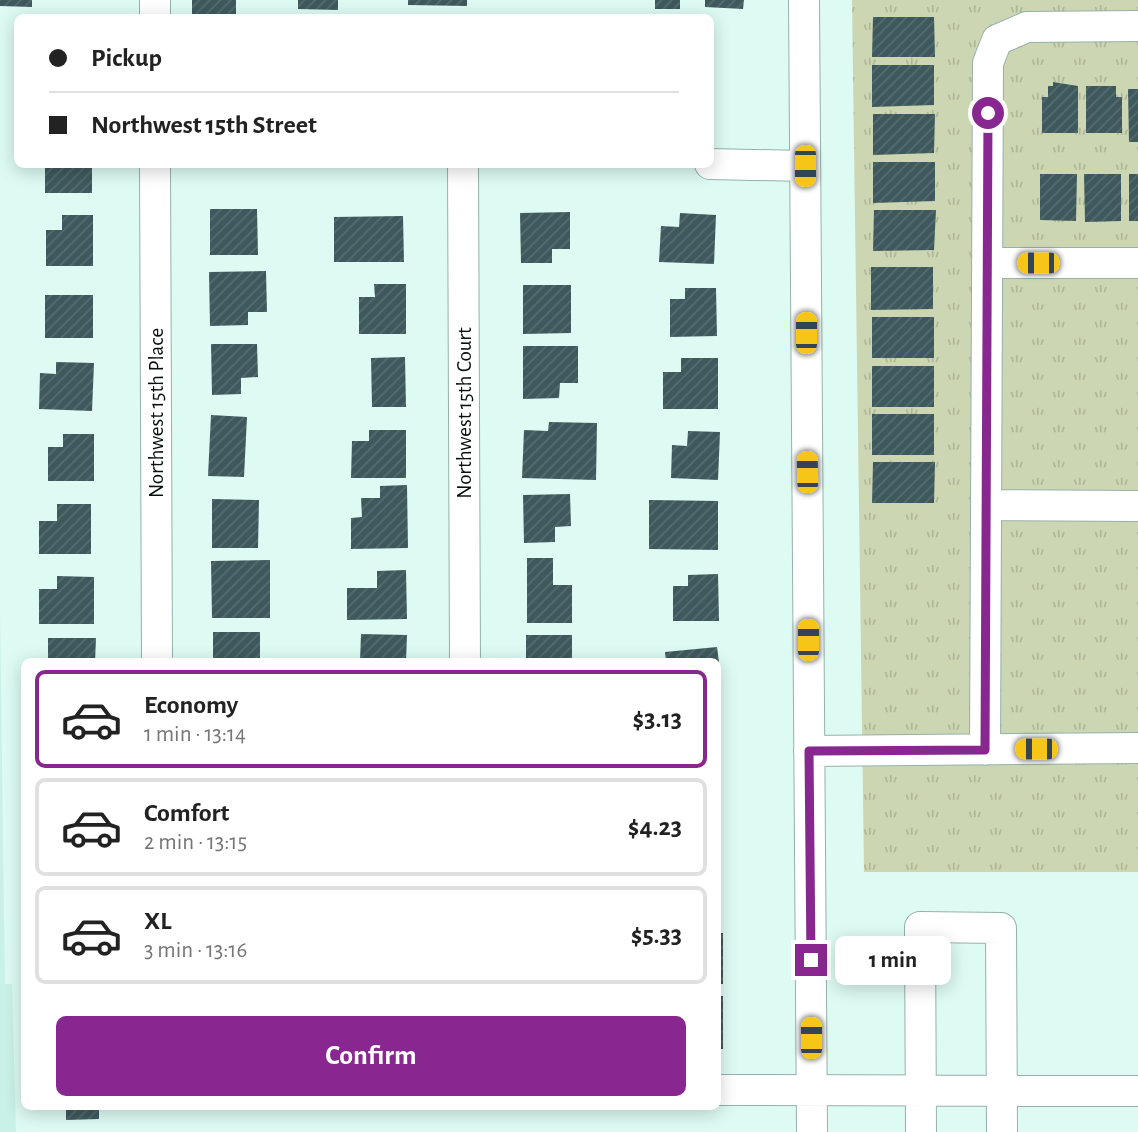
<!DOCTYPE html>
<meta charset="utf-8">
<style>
body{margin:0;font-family:"Alegreya Sans",sans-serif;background:#f6f6f6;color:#222;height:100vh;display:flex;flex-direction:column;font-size:26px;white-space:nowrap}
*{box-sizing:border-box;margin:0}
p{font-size:23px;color:#767676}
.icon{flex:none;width:38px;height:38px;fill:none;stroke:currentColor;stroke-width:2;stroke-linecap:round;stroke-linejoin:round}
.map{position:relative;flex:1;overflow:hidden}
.panel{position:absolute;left:21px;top:658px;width:700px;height:452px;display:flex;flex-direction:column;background:#fff;border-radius:10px;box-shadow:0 4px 18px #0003}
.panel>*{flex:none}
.guide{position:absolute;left:14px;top:14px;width:700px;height:154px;border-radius:10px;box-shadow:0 4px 18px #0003;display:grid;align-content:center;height:154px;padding:0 35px;background:#fff}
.end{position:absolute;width:32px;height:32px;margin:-16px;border:9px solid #882790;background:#fff;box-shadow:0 0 0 4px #fff}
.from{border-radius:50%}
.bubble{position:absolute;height:49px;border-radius:10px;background:#fff;box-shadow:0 4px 18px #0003;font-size:23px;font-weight:700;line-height:49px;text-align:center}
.car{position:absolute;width:21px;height:42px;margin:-21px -10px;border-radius:9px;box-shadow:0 0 5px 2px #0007;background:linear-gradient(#f5c518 24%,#345 0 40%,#f5c518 0 76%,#345 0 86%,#f5c518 0)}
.guide b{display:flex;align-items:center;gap:24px;height:66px;font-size:26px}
.guide b+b{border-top:2px solid #e0e0e0}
.guide i{width:18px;height:18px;background:#222}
ul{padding:12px 0 0;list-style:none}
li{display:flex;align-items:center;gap:21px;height:98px;margin:0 14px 10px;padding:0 21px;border:4px solid #e0e0e0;border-radius:10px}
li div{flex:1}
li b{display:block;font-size:26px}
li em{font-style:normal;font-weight:700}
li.selected{border-color:#882790}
li>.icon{width:63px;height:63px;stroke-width:1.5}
.button{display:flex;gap:14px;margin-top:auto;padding:14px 35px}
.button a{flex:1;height:80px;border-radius:10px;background:#882790;color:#fff;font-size:28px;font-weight:700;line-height:80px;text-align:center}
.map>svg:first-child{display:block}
.built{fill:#caf1e7}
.grass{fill:url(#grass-tufts)}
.building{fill:url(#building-hatch)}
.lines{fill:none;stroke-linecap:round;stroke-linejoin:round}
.minor-casing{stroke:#95b1aa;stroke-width:32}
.minor{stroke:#fff;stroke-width:30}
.route{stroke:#882790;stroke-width:9}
.labels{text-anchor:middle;stroke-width:7;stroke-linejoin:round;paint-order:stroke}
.street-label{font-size:21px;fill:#07110f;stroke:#fff}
</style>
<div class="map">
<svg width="1138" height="1132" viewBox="0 0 1138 1132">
<defs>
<pattern id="grass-tufts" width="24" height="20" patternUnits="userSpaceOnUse" patternTransform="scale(1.75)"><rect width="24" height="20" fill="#cdd6b3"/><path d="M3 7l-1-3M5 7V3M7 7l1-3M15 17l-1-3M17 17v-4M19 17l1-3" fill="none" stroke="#afb799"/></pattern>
<pattern id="building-hatch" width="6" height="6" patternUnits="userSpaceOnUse" patternTransform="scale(1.75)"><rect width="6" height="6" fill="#3e595d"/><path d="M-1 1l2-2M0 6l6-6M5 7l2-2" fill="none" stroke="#566c6f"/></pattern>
</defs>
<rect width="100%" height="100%" fill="#ddfbf3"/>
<!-- built -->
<path class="built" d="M0 606 5 984H12L16 1132H0Z"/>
<!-- grass -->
<path class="grass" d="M852 0H1138V872H864Z"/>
<!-- building -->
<path class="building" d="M0 0H32V7L0 6Z
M192 0H236V18H192Z
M298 0H338V10L298 9Z
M408 0H467V6L408 5Z
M655 0H680V9H655Z
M705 0H744L743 9 705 7Z
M873 17H934L935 57H872Z
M872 65H934V105L872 107Z
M1053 82 1078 86V133H1042V97H1048V86H1053Z
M1086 86H1116V97H1122V133H1086Z
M1128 89H1138V142H1129Z
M873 114H935L934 153 873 155Z
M873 162H935V201L873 203Z
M45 164H92V193H45Z
M1040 174H1077L1076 221 1040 220Z
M1084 174H1121V221L1085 222Z
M1129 174H1138V221H1129Z
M210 209H257L258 255H210Z
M874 210H936L934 250 873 251Z
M570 212V249H552V263H521L520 213Z
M680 213 716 215 714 264 659 262 661 226 679 227Z
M62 215H93V266H46V230H62Z
M403 216 404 262H334V217Z
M871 267H933V309L871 310Z
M266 271 267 312H248V325L210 326 209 272Z
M374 284H406V334H359V297H375Z
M523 285H571V333L523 334Z
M685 288H716L717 336 670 337V299H685Z
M45 295H93V338H45Z
M872 317H934V358H872Z
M211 344H257L258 377 241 378V394L212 395Z
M523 346H578V383H560L559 398 523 399Z
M405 357 406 407H372L371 358Z
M681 358H718V409H663V372H681Z
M56 362 94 363 92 411 39 409 40 373 56 374Z
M872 366H934V407H872Z
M872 414H934V455H872Z
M211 415 247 417 244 477 208 476Z
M549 422 597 423 596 480 522 478 524 430 548 431Z
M369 430H406V478H351L352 441H369Z
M688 431 720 432 718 480 671 478 672 445 687 446Z
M63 434H94V481H48V447H63Z
M873 462H935L934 503H872Z
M407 485 408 548 351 549V518L362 517 361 498H380V486Z
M570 494 571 526 555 527V542L524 543 523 495Z
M212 499 259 500 258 548H212Z
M649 500 718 501V550L649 549Z
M57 504H91V554H39V521H57Z
M527 558H553V585H572V623H527Z
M270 560V618H212L211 561Z
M406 570 407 619 347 620V588H377V571Z
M718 574 719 621H673V586H688V575Z
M57 576 94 577V624H39V589H57Z
M213 632H260V662H213Z
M361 634 407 635 406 662H360Z
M526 635H572V662H526Z
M48 638H96L95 662H48Z
M717 647 719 662H666L665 652Z
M718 719H720L721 769H718Z
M718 790H721V840H718Z
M718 861H721V912H718Z
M718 933H723V984H718Z
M718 996H723V1049H718Z
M66 1106H99V1119L66 1120Z"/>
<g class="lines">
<defs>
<path id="minor" d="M155 0V18
M804 0 812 1132
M155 164 157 662
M463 164 465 662
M710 164 805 166
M987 263H1138
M986 505 1138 506
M985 750 988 63 997 40 1027 27 1138 26
M809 751 1138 748
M718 1090 1138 1091
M921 1132 920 927 1001 928 1002 1132"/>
</defs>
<!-- minor casing -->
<use href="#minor" class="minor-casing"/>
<!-- minor -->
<use href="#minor" class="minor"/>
</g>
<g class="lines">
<!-- route -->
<path class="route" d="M811 960 809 751 985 750 988 113"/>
</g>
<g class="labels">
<!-- street labels -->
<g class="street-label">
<text transform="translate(156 413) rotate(-90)" y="7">Northwest 15th Place</text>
<text transform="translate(464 413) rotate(-90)" y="7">Northwest 15th Court</text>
</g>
</g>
</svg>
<i class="end from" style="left:988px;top:113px"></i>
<i class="end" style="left:811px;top:960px"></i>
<div class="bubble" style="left:835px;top:936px;width:116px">1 min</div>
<i class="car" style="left:805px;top:166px;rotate:180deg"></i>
<i class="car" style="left:1038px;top:263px;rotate:270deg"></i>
<i class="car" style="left:806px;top:333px;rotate:0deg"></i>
<i class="car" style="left:807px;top:472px;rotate:359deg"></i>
<i class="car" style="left:808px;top:640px;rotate:0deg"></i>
<i class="car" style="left:1036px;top:749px;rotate:270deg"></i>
<i class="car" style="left:811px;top:1038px;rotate:0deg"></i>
<div class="guide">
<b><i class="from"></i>Pickup</b>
<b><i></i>Northwest 15th Street</b>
</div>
<section class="panel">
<ul>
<li class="selected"><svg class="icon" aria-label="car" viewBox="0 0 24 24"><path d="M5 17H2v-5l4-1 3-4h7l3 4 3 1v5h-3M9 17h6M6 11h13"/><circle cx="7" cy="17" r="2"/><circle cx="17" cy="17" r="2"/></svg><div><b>Economy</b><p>1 min · 13:14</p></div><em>$3.13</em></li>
<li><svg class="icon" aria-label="car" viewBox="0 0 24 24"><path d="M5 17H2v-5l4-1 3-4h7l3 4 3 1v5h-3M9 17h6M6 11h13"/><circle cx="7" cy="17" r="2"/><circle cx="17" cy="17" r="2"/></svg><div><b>Comfort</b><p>2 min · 13:15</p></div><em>$4.23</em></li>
<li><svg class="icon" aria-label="car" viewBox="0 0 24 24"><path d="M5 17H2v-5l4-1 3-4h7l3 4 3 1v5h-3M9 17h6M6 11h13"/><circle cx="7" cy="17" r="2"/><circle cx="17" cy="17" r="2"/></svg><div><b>XL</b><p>3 min · 13:16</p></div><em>$5.33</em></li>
</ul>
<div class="button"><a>Confirm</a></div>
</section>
</div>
